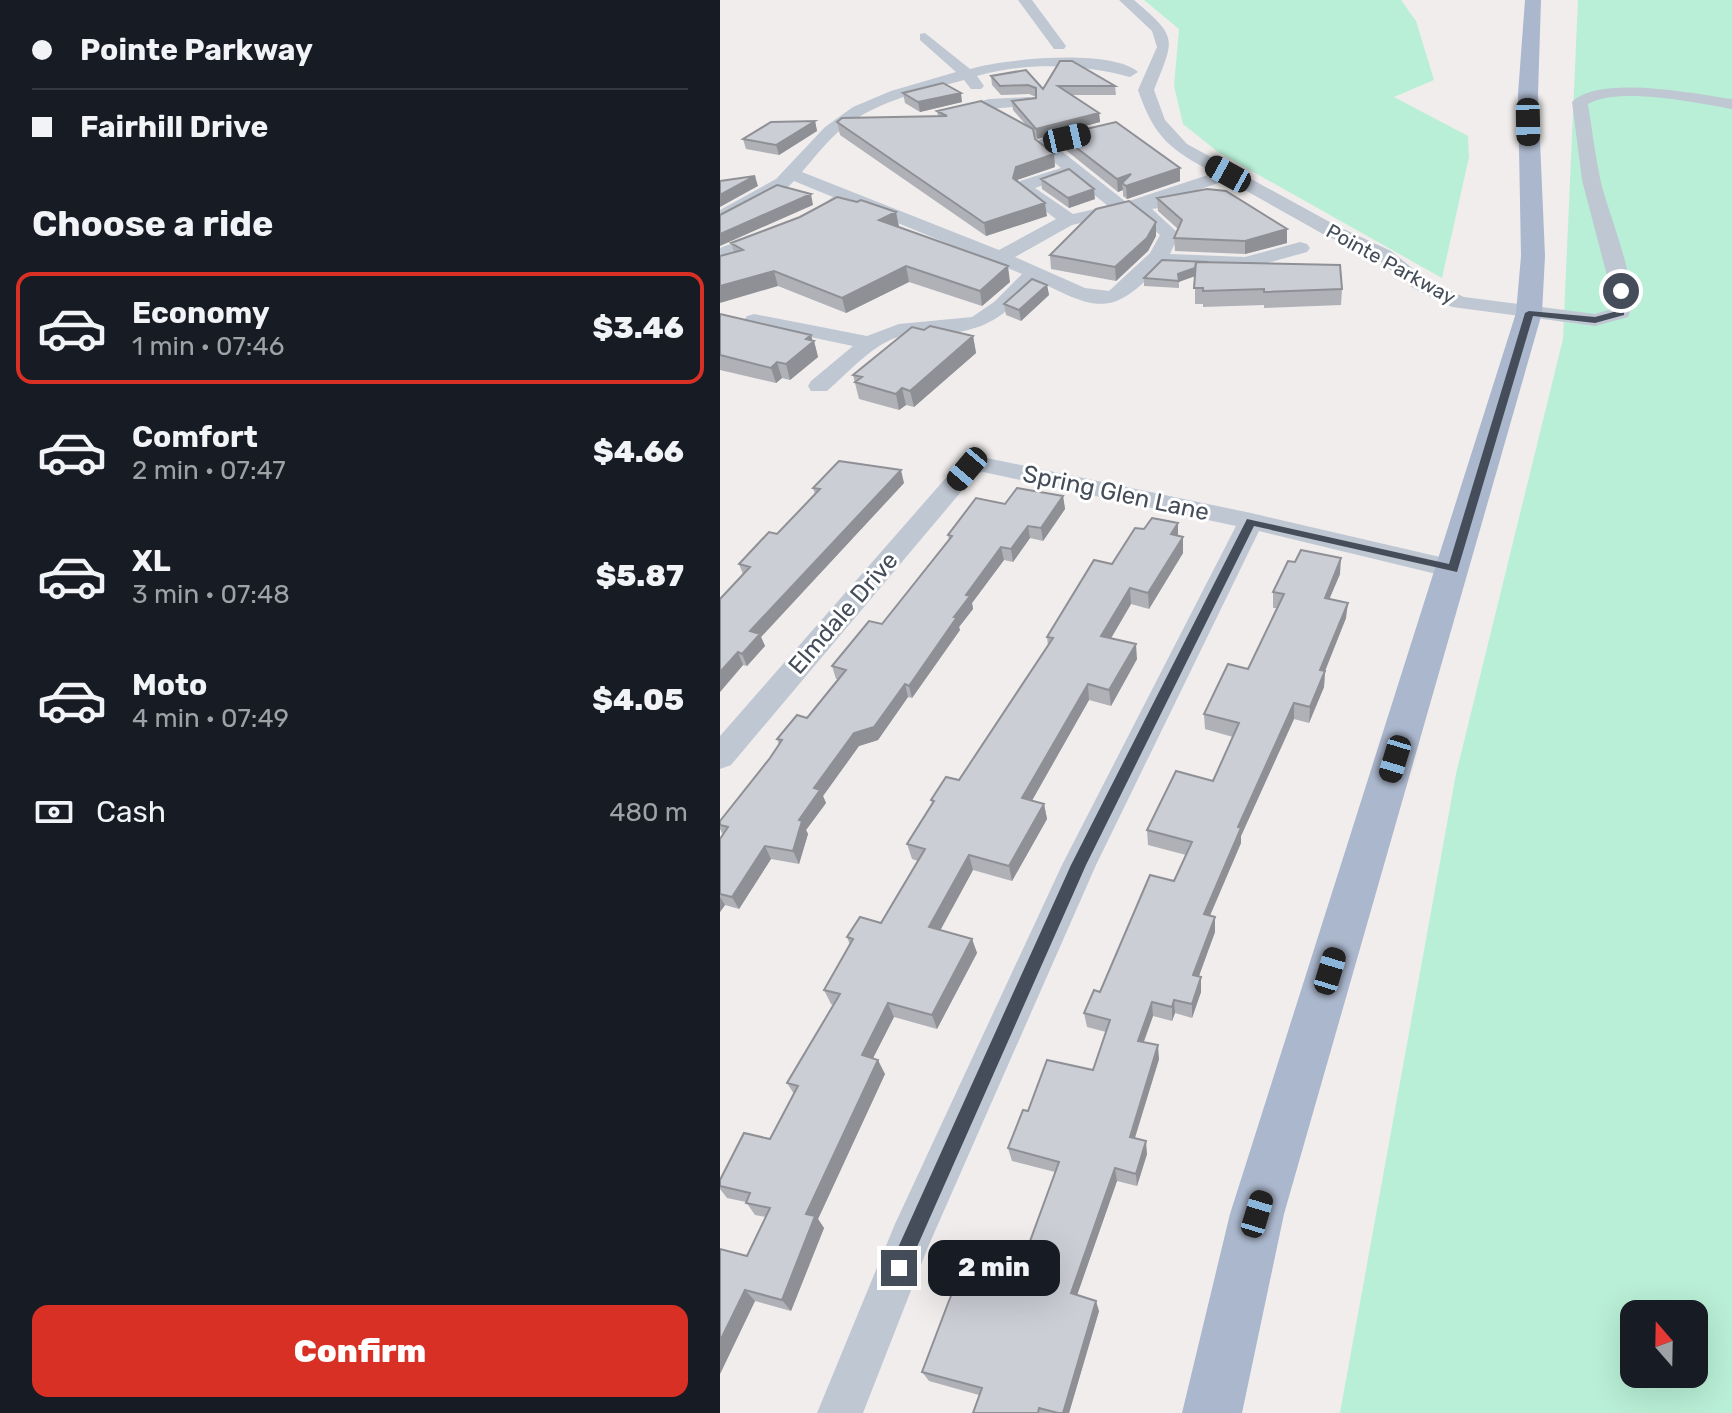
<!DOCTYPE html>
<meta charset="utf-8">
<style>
body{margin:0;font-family:Rubik,sans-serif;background:#242831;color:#f1f3f6;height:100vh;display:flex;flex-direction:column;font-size:30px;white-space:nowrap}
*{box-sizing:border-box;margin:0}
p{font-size:26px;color:#9ea1a6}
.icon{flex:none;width:44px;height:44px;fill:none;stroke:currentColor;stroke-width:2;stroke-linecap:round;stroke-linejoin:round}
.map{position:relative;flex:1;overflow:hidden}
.drawer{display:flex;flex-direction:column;background:#171b24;width:720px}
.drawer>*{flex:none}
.top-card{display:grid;align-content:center;height:176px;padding:0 32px;background:#171b24}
.needle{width:52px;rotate:340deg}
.buttons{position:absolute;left:900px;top:1300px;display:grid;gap:16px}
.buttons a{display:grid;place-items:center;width:88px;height:88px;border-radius:16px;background:#171b24;box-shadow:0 8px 32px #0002;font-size:40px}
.end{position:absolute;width:36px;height:36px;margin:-18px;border:10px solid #454d5a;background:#fff;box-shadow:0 0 0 4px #fff}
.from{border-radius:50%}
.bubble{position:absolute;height:56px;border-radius:16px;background:#171b24;box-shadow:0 8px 32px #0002;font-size:26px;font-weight:800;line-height:56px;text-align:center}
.car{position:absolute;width:24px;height:48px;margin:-24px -12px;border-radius:10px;box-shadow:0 0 6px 2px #0007;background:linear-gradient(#222 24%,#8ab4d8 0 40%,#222 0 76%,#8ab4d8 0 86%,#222 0)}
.top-card b{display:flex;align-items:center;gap:28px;height:76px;font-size:30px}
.top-card b+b{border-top:2px solid #363941}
.top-card i{width:20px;height:20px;background:#f1f3f6}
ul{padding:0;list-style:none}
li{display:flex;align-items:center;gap:24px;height:112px;margin:0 16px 12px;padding:0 16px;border:4px solid transparent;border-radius:16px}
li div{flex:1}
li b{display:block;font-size:30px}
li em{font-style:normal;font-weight:800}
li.active{border-color:#d93025}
li>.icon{width:72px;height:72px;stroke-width:1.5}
h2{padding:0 32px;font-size:36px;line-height:96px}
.pay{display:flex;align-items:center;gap:20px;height:88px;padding:0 32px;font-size:30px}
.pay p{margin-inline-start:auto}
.action{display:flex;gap:16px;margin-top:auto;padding:16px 32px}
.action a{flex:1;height:92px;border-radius:16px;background:#d93025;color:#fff;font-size:32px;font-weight:800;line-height:92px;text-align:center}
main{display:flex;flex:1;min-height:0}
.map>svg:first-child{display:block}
.green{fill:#b9efd6;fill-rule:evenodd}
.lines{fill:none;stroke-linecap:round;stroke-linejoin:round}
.minor{fill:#bfc7d3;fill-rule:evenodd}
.major{fill:#abb7cd;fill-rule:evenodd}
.wall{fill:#afb1b7}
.shaded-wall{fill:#8f9095}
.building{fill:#ccced5;stroke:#8f9095;stroke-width:2}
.route{fill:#454d5a}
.labels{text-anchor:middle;stroke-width:6;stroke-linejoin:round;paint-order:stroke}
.far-street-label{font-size:20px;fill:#454d5a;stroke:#fff}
.street-label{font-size:24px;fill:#454d5a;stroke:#fff}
</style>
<main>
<section class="drawer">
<div class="top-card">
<b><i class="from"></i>Pointe Parkway</b>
<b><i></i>Fairhill Drive</b>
</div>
<h2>Choose a ride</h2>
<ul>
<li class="active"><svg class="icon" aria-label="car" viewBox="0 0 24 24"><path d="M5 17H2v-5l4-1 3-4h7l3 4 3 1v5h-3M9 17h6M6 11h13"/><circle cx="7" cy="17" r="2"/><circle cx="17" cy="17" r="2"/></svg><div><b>Economy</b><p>1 min · 07:46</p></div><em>$3.46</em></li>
<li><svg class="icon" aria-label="car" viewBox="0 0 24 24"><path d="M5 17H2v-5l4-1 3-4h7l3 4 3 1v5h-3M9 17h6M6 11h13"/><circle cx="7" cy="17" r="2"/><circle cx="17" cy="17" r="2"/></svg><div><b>Comfort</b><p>2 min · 07:47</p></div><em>$4.66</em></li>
<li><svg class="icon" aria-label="car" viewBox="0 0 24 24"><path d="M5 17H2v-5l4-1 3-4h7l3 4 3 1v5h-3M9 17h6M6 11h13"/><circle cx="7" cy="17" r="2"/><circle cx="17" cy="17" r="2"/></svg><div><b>XL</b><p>3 min · 07:48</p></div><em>$5.87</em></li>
<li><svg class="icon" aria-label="car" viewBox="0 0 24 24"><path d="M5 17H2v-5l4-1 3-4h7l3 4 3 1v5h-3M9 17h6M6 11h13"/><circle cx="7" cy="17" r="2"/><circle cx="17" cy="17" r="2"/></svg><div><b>Moto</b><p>4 min · 07:49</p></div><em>$4.05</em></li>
</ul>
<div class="pay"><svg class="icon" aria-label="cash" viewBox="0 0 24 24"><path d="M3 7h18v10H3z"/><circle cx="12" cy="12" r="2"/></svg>Cash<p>480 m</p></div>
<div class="action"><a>Confirm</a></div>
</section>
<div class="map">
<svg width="1012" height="1413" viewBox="0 0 1012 1413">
<rect width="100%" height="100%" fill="#f0edec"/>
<!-- green -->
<path class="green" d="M424 0H681L696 21 714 80 674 97 748 136 749 157 722 278 498 152 463 124 454 86 459 29Z
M858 0H1012V1413H620L736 774 843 339ZM914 1314H974V1374H914Z"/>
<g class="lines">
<!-- minor -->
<path class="minor" d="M298 0H312L346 46 344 49H334Z
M399 0H414C458 38 455 37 434 90L445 120 467 144 617 226 671 251 707 280 744 297 875 314 891 309V291L862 180 852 102C879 74 976 94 1012 99V109C978 103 898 86 868 104 872 129 875 154 880 178 886 209 923 292 908 317L875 326 732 307 693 288 657 259 603 234 507 180 440 203 438 208 432 209 459 234 450 254 525 257 580 242 587 244 590 248 587 252 525 269 441 265C393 317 378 311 318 281 290 311 267 332 224 333 208 334 191 332 175 338 149 348 128 373 107 391H91L88 386 91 381 133 346 27 324 24 320 27 316 34 314 147 336 179 324 252 317 274 302 302 274 129 203 117 209H105L102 205 113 197 74 181 68 187 0 224V210L56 179 105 127 133 107 171 91 236 72 200 40V34L205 33 250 69C283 59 391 48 418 72L410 77C362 64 305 62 257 76L264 86 261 89H251L244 80C200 92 151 102 116 134 104 145 93 159 82 172L279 250 336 219 296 189 300 181 341 168 318 149 316 145 320 139 379 126 385 128 387 131 385 134 335 146 406 202 494 173C450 149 435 139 418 90L437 47 432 31ZM351 176 388 206 353 214 315 188ZM411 211 440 235 430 253 389 291 365 288 295 257 352 225Z
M309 97 315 99V105L270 109 228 120 220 115 222 112 269 99Z
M50 229 59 235 57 239 0 261V248Z
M262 457 531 513 733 560 742 563 746 569 742 575 733 578 539 531 376 865 208 1247 143 1413H97L175 1224 342 865 516 526 263 472 256 474 11 765 0 769V736L238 464Z"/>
<!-- major -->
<path class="major" d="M805 0H821L818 94 825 256 822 313 564 1214 522 1413H462L510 1214 796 313 801 256 798 94Z"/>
</g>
<!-- wall -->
<path class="wall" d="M340 61 395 86 396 95H352L379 113 380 122 317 139 314 135 315 139 334 154 335 167 297 180V182L327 216 266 236 120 135 117 122 218 116 217 111 306 125 293 110 292 101 316 97 309 94 281 95 272 85 271 76 323 89Z
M183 93 242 102 200 112 185 103Z
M95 121 97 131 59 155 26 149 23 139Z
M340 135 460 181 407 199 403 196V190L398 192 342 147Z
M321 179 375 199 349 208 322 189Z
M437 198 567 229V243L525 254 455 251 454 238 458 229 438 211Z
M176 212 179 227 290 282 262 306 189 282 126 313 58 286 14 252 11 243Z
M436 222V236L428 251 396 281 331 269 330 255Z
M442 260 622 289 621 305 544 308V305L483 307V304H475V276L459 282V288L424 286V278Z
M327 285 329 295 301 321 286 315 284 304Z
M0 314 91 335 92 341H94L98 357 70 380 62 378 56 383 0 370Z
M204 330 253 336 256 353 194 407 186 405 179 410 139 399 133 375Z
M184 483 41 637 45 646 27 666 23 665 0 692V599L23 574 19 564 57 534 95 494 93 488Z
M343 496 345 509 323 541 310 538 293 562 284 560 252 603 253 609 239 627 240 630 192 698 188 697 158 740 139 746 103 796 106 803 86 830 88 834 79 864 51 859 19 909 5 905 0 912V839L3 835 0 829V821L50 758 59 745 57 739 87 718 118 679H116L112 666 162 624 229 540 228 535 285 504Z
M458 536 463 553 429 609 411 604 391 638 417 659 391 706 369 700 312 800 324 804 327 819 292 881 253 870 220 930 252 939 257 953 217 1029 174 1017 153 1058 165 1074 98 1219 104 1228 71 1311 35 1301 0 1374 27 1256 46 1217 35 1215 26 1202 7 1198 0 1189V1180L50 1139 74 1094 67 1083 113 1005 111 1004 104 990 130 945 127 937 161 923 198 861 192 859 187 844 212 804 211 800 239 780 328 646 327 637 392 564Z
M620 574 609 599 626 618 605 671 604 687 589 723 574 719 521 836V843L490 916 495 917V932L478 977H481V992L472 1018 455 1013 452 1021 433 1016 424 1042 439 1059 415 1138 427 1154 417 1186 397 1181 357 1295 379 1311 349 1413H253L259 1395 209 1381 202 1372 298 1274 335 1172 292 1161 288 1148 308 1111 373 1070 386 1032 367 1027 364 1013 380 992 454 881 466 855 428 845 427 830 493 781 513 737 485 729 484 714 528 669 557 608H553V592Z"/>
<!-- shaded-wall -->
<path class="shaded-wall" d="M241 93 242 102 200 112 198 102Z
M379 113 380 122 317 139 316 129Z
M95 121 97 131 59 155 56 145Z
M334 154 335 167 297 180 294 191 293 178 296 167Z
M460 168V181L407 199 406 186 402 183 403 190 398 192 397 179 411 174Z
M35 176 38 186 0 207V195Z
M374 189 375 199 349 208 348 198Z
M91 194 93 205 0 246V234Z
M325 203 327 216 266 236 264 223Z
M176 212 179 227 159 220Z
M436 222V236L428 251 396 281 395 267Z
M567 229V243L525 254V241Z
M493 263V270L458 282V274Z
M186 266 189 282 126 313 122 298Z
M288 266 290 282 262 306 260 291Z
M54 271 58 286 0 303V286Z
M327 285 329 295 301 321 299 310Z
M91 335 93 342 94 341 98 357 70 380 66 364 86 339Z
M253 336 256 353 194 407 190 391Z
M57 362 62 378 56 383 51 368Z
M182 388 186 405 179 410 176 394Z
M181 470 184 483 41 637 45 646 27 666 22 654 30 631Z
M343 496 345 509 323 541 321 528Z
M458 523V539L451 534Z
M308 526 310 538 293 562 291 549Z
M463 537V553L429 609 428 593Z
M281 547 284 560 252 603 253 609 239 627 240 630 192 698 189 686 234 617 246 595Z
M621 558 620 574 603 614 605 598Z
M410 588 411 604 383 652 381 636Z
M628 603 626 618 599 686 600 670Z
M416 644 417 659 391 706 389 690Z
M18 652 23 665 0 692V672Z
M605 671 604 687 589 723 590 707Z
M185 684 188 697 158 740 139 746 103 796 106 803 86 830 88 834 79 864 73 851 79 820 94 788 134 733Z
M368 684 369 700 305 813 302 798Z
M574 703V719L521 836V843L484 929V914L518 827Z
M324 804 327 819 292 881 289 866Z
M45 846 51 859 19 909 12 897Z
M249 855 253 870 214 942 209 927Z
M0 897 5 905 0 912Z
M495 917V932L474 990 473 975Z
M252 939 257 953 217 1029 212 1015Z
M481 977V992L472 1018V1004Z
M454 1000 455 1013 452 1021V1007Z
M432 1002 433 1016 419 1054 418 1041Z
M168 1003 174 1017 148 1068 142 1055Z
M438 1045 439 1059 411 1150 410 1137Z
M158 1060 165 1074 98 1219 104 1228 71 1311 62 1300 86 1214Z
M426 1141 427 1154 417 1186 416 1174Z
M395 1168 397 1181 354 1304 351 1293Z
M25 1290 35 1301 0 1374V1341Z
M376 1301 379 1311 349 1413H343Z"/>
<!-- building -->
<path class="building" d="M340 61H352L395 86H338L379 113 316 129 292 101 316 98V88L308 85 280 86 271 76 306 70 323 89Z
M223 83 241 93 198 102 183 93Z
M261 101 313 129 315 139 334 154 296 167 293 178 325 203 264 223 117 122 122 118 227 116 217 111Z
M95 121 56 145 23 139 51 122Z
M396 122 460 168 406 186 402 183 411 174 397 179 340 135Z
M349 169 374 189 348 198 321 179Z
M35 176 0 195V181Z
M57 185 91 194 0 234V215Z
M487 189 506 191 567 229 525 241 454 238 462 220 437 198Z
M117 197 137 202 141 200 176 212 159 220 288 266 260 291 186 266 122 298 54 271 0 286V256L23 250 11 243 80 217Z
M409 201 436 222 427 238 395 267 330 255 376 209Z
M442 260 488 262H476L475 268 458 274 459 281 424 278Z
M476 262 620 265 622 289 544 292V289L483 291V288H474Z
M312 279 327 285 299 310 284 304Z
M0 314 91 335 86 339 94 341 66 364 57 362 51 368 0 355Z
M210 326 253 336 190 391 182 388 176 394 135 382 142 377 133 375 192 327 204 330Z
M119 461 181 470 30 631 40 634 22 654 18 652 0 672V599L30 567 19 564 49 532 57 534 100 489 93 488Z
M297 488 343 496 321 528 308 526 291 549 281 547 246 595 250 596 234 617H237L189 686 185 684 154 727 134 733 94 788 100 790 79 820 82 821 73 851 45 846 12 897 0 894V839L8 827 0 825V821L50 758 62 740 57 739 77 715 87 718 126 670 112 666 149 621 162 624 232 536 228 535 256 498 285 504Z
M432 518 458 523 451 534 463 537 428 593 410 588 381 636 416 644 389 690 368 684 302 798 324 804 289 866 249 855 209 927 252 939 212 1015 168 1003 142 1055 158 1060 86 1214 95 1216 62 1300 25 1290 0 1341V1249L27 1256 50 1208 26 1203 30 1193 0 1186V1180L24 1133 50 1139 78 1086 67 1083 120 994 104 990 133 939 127 937 140 917 161 923 205 849 187 844 214 801 211 800 226 777 239 780 333 638 327 637 374 560 392 564 415 528 424 529Z
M581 550 621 558 605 598 628 603 600 670 605 671 590 707 574 703 518 827 521 828 484 914 495 917 473 975 481 977 472 1004 454 1000 452 1007 432 1002 418 1041 438 1045 410 1137 426 1141 416 1174 395 1168 351 1293 376 1301 343 1413H338L319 1408 318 1413H253L262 1388 202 1372 227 1306 245 1260 298 1274 339 1162 288 1148 303 1110 308 1111 327 1060 373 1070 390 1020 364 1013 374 990 380 992 430 875 454 881 472 842 427 830 456 771 493 781 519 723 484 714 508 664 528 669 564 594 553 592 568 561 575 562Z"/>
<!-- route -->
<path class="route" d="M901 288 906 291 904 315 875 323 813 316 737 572 534 526 366 865 185 1274 179 1277 172 1274 169 1268 172 1261 351 865 527 519 729 564 805 313 809 311 875 317 897 311V291Z"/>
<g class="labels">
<!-- far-street labels -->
<g class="far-street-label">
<text transform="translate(671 264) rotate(29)" y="7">Pointe Parkway</text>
</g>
<!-- street labels -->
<g class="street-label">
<text transform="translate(396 493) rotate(12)" y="8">Spring Glen Lane</text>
<text transform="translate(123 613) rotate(-49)" y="8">Elmdale Drive</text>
</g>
</g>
</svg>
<div class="buttons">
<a><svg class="needle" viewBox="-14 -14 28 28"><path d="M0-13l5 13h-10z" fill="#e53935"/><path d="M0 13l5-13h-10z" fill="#9ea1a6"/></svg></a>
</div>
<i class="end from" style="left:901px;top:291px"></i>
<i class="end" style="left:179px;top:1268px"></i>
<div class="bubble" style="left:208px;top:1240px;width:132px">2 min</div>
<i class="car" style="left:808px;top:122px;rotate:179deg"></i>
<i class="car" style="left:347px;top:138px;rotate:77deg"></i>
<i class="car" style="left:508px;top:174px;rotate:299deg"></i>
<i class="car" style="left:247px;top:469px;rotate:220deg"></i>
<i class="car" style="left:675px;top:759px;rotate:197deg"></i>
<i class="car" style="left:610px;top:971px;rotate:17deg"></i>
<i class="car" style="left:537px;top:1214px;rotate:17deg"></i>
</div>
</main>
